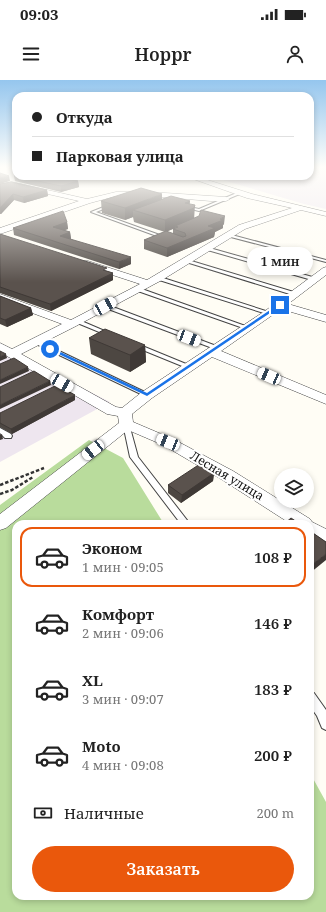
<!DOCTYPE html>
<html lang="ru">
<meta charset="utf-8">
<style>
body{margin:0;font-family:"Noto Serif",serif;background:#f2f2f2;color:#222;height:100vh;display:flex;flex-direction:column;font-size:15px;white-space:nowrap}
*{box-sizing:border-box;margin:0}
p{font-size:13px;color:#767676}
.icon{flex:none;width:22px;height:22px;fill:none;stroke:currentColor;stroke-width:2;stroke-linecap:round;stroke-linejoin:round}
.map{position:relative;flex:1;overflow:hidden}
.panel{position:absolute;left:12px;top:440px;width:302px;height:380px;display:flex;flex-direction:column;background:#fff;border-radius:12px;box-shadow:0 2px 6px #0003}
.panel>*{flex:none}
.top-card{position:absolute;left:12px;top:12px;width:302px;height:88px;border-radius:12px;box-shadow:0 2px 6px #0003;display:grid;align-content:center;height:88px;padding:0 20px;background:#fff}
.fabs{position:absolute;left:274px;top:388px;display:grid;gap:8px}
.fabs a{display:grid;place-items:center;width:40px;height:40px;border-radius:50%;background:#fff;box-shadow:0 2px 6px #0003;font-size:20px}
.end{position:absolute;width:18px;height:18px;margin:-9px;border:5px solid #1a73e8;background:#fff;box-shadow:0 0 0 2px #fff}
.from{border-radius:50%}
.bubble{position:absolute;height:28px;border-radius:14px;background:#fff;box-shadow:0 2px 6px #0003;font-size:13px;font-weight:600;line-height:28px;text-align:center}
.car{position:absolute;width:12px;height:24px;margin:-12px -6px;border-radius:5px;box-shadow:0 0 3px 1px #0007;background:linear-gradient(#fff 24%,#345 0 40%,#fff 0 76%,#345 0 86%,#fff 0)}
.top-card b{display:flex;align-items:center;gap:14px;height:38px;font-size:15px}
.top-card b+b{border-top:1px solid #e0e0e0}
.top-card i{width:10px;height:10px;background:#222}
ul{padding:7px 0 0;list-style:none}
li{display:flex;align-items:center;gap:12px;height:60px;margin:0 8px 6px;padding:0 12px;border:2px solid transparent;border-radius:12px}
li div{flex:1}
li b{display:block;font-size:15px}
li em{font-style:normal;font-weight:600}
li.current{border-color:#ea580c}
li>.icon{width:36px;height:36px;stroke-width:1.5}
.pay{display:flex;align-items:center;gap:10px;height:44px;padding:0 20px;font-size:15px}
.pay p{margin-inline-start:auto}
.action{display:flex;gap:8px;margin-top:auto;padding:8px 20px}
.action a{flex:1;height:46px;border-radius:24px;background:#ea580c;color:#fff;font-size:16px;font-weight:600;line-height:46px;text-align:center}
.status{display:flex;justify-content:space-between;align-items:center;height:28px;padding:0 20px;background:#fff;direction:ltr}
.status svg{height:11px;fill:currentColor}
header{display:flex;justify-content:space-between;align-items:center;height:52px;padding:0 20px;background:#fff;font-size:18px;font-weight:600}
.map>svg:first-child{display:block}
.industrial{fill:#eee6ef}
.forest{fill:#b9dc9c}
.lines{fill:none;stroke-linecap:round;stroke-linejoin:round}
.service-casing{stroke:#444;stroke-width:2}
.minor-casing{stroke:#444;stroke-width:1}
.path-far1{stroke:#333;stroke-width:1;stroke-dasharray:1.5 1;stroke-linecap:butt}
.path{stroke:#333;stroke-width:2.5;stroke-dasharray:3.5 2;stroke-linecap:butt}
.service{fill:#fff;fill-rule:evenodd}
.minor{fill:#fff;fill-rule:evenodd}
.wall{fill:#4d4742;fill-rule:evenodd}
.shaded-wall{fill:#3f3936}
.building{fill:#5a524d;stroke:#3f3936}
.route{fill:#1a73e8}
.labels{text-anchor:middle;stroke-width:4;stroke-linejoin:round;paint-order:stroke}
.street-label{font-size:12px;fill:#111;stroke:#fff}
</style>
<div class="status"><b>09:03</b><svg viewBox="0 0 49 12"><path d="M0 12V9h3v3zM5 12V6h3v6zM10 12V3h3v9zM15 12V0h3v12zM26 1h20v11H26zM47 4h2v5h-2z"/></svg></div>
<header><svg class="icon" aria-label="menu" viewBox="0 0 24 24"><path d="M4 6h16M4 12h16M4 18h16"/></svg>Hoppr<svg class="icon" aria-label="person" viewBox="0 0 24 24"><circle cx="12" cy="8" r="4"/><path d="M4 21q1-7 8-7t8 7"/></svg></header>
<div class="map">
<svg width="326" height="832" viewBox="0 0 326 832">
<rect width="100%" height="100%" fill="#fffdf5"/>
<!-- industrial -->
<path class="industrial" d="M310 86H326V129L304 124 209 96H310Z
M0 265 13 272 110 322 0 382Z"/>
<!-- forest -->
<path class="forest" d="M89 360 123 378 164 444H16V816H310V693L326 722V832H0V425Z"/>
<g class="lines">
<defs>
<path id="service" d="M239 112 242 113 199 131 183 127 185 126 199 129Z
M111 124 114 125 96 132 168 158 165 159 91 132Z
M228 154 326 180V182L227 156Z
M206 167 316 198V199L312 200 204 169V168Z
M188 180 297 213V214L293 215 186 182V181Z
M156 197H160L272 233 267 234 156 199Z
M135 208H139L251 248 246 249 135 210Z
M105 224 219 267 220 268 215 269 103 227 102 226Z
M75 240H79L114 255 109 256 75 242Z
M36 260 149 314 150 315 149 316H145L34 263 33 262Z
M135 263 191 286 192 287 191 288H187L133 266 132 265Z
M126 342 129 344 138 377 190 444H181L130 377 123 344Z
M0 348 11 354 12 356 11 358H5L0 353Z
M310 612 314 613 326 630V650L322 648 317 636 310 626Z"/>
<path id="minor" d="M185 96H195L252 114 326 132V136L301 130 245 149 162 200 76 246 21 274 116 327 122 328 142 312 265 231 323 188 326 187V195L288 224 326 235V242L281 229 221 271 326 315V324L212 277 152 318 132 334 133 342 173 359 233 391 310 439 312 442 326 449V465L310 457V444H291L221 399 163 365 128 350 6 448 0 450V434L119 343 118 336 107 334 0 272V263L12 269 62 244 0 221V214L71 240 140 204 82 185 80 183 82 181H88L147 200 239 145 292 128 247 118Z
M12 102 87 119 116 112H150L226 117 230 119 226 121H211L150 116H116L90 123 0 154V148L79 121 12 106 0 109V105Z"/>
</defs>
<!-- service casing -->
<use href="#service" class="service-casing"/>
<!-- minor casing -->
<use href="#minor" class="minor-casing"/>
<!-- path-far1 -->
<path class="path-far1" d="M13 86 16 87"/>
<!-- path -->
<path class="path" d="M0 405 44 388
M0 414 12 410 33 397"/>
<!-- service -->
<use href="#service" class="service"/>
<!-- minor -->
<use href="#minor" class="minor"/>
</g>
<!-- wall -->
<path class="wall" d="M14 96 78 101 79 107 61 112 15 101Z
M0 104 47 110 48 116 24 123 14 120 1 134H0Z
M162 119 190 121 189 124 194 138 224 144 223 145V148L215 152 214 157 167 177 144 169V160L165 152 134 142 133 137 125 140 102 133 101 121ZM173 149V154L166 152Z
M67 142 68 149 64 150 70 152 71 159 131 184 119 189 14 155 13 148Z
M0 154 113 193V200L51 231 0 213Z
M0 216 31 228 33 235 7 247 0 244Z
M89 258 145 265 146 282 130 292 91 274Z
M75 320 12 354 0 347V333Z
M214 393 213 401 181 423 168 413V405Z
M310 451 326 462 310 493Z"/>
<!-- shaded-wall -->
<path class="shaded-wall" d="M9 96 10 101 0 104V98Z
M78 101 79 107 61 112V106Z
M47 110 48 116 24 123 23 117Z
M13 114 14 120 1 134 0 128Z
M162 114V125L133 130V137L125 140V128Z
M190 121 189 130 195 125 194 140 175 146V148L165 152V140L185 123Z
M225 136 224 144 223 145V148L215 152 214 157 167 177V168L208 146Z
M67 142 68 149 54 154 53 147Z
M70 152 71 159 60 156Z
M131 177V184L119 189V182Z
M113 193V200L51 231 50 224Z
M31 228 33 235 7 247 5 240Z
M145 265 146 282 130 292V275Z
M6 274 7 278 0 281V277Z
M28 287 29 291 0 304V300Z
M50 301 51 305 0 329V325Z
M75 315V320L12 354 11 349Z
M2 354 3 359 0 360V355Z
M214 393 213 401 181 423 182 415Z
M326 474V480L310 493 312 485Z"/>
<!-- building -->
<path class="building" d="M0 93 9 96 0 98Z
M16 95V96H55L78 101 61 106 14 96Z
M11 102 47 110 23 117 13 114 0 128V104Z
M141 108 162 114 125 128 101 121Z
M171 116 190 121 185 123 195 125 194 128 165 140 133 130Z
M201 130 225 136 220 139 223 140 208 146 215 148 167 168 144 160 166 151 183 157 186 156 185 153 173 149 178 147 175 146 199 136Z
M63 131 67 142 53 147 70 152 60 156 131 177 119 182 13 148Z
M0 154 107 188 103 190 113 193 50 224 0 207Z
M0 216 31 228 5 240 0 238Z
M105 249 145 265 130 275 89 258Z
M0 271 6 274 0 277Z
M14 278 28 287 0 300V284Z
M34 291 50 301 0 325V307Z
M57 305 75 315 11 349 0 343V333Z
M200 384 214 393 182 415 168 405Z
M291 438 300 444H284Z
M310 451 326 462V474L312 485 310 484Z"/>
<!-- sky -->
<linearGradient id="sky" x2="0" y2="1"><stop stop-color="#95c6ee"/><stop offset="0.43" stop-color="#fffefa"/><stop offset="1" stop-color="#fffefa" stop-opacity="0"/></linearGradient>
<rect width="326" height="202" fill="url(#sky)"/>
<!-- route -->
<path class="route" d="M279 224 282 225 147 316 48 269 52 268 147 313Z"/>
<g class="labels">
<!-- street labels -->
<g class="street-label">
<text transform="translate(227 396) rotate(31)" y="4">Лесная улица</text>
</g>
</g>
</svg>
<div class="fabs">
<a><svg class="icon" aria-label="layers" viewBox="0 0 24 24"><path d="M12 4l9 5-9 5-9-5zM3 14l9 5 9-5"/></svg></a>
</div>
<i class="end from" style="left:50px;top:269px"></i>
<i class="end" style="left:280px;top:225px"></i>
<div class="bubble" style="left:247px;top:167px;width:66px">1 мин</div>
<i class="car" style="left:105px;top:226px;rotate:61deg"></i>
<i class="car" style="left:189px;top:258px;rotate:111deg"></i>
<i class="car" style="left:269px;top:296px;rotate:293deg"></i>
<i class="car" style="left:62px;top:303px;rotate:120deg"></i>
<i class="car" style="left:168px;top:362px;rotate:292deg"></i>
<i class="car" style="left:93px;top:370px;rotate:232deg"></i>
<div class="top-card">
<b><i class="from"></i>Откуда</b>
<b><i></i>Парковая улица</b>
</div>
<section class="panel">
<ul>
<li class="current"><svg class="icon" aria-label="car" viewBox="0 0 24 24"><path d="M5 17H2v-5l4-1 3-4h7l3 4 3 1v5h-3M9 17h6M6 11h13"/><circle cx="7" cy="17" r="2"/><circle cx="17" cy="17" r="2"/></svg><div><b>Эконом</b><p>1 мин · 09:05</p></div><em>108 ₽</em></li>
<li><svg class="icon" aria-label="car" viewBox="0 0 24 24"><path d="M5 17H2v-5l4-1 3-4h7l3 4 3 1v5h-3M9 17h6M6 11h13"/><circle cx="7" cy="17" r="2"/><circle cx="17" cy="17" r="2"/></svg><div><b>Комфорт</b><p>2 мин · 09:06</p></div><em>146 ₽</em></li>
<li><svg class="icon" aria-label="car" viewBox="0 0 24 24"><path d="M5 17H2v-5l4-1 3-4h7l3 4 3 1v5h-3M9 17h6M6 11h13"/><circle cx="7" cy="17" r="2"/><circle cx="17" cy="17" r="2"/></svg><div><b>XL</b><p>3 мин · 09:07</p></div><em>183 ₽</em></li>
<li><svg class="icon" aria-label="car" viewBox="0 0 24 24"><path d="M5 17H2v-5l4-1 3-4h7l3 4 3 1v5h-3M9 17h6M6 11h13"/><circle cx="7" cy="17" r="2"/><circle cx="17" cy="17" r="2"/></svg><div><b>Moto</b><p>4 мин · 09:08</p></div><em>200 ₽</em></li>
</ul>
<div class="pay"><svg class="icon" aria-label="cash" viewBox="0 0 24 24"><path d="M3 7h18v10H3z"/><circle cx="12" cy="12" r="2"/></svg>Наличные<p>200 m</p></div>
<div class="action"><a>Заказать</a></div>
</section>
</div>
